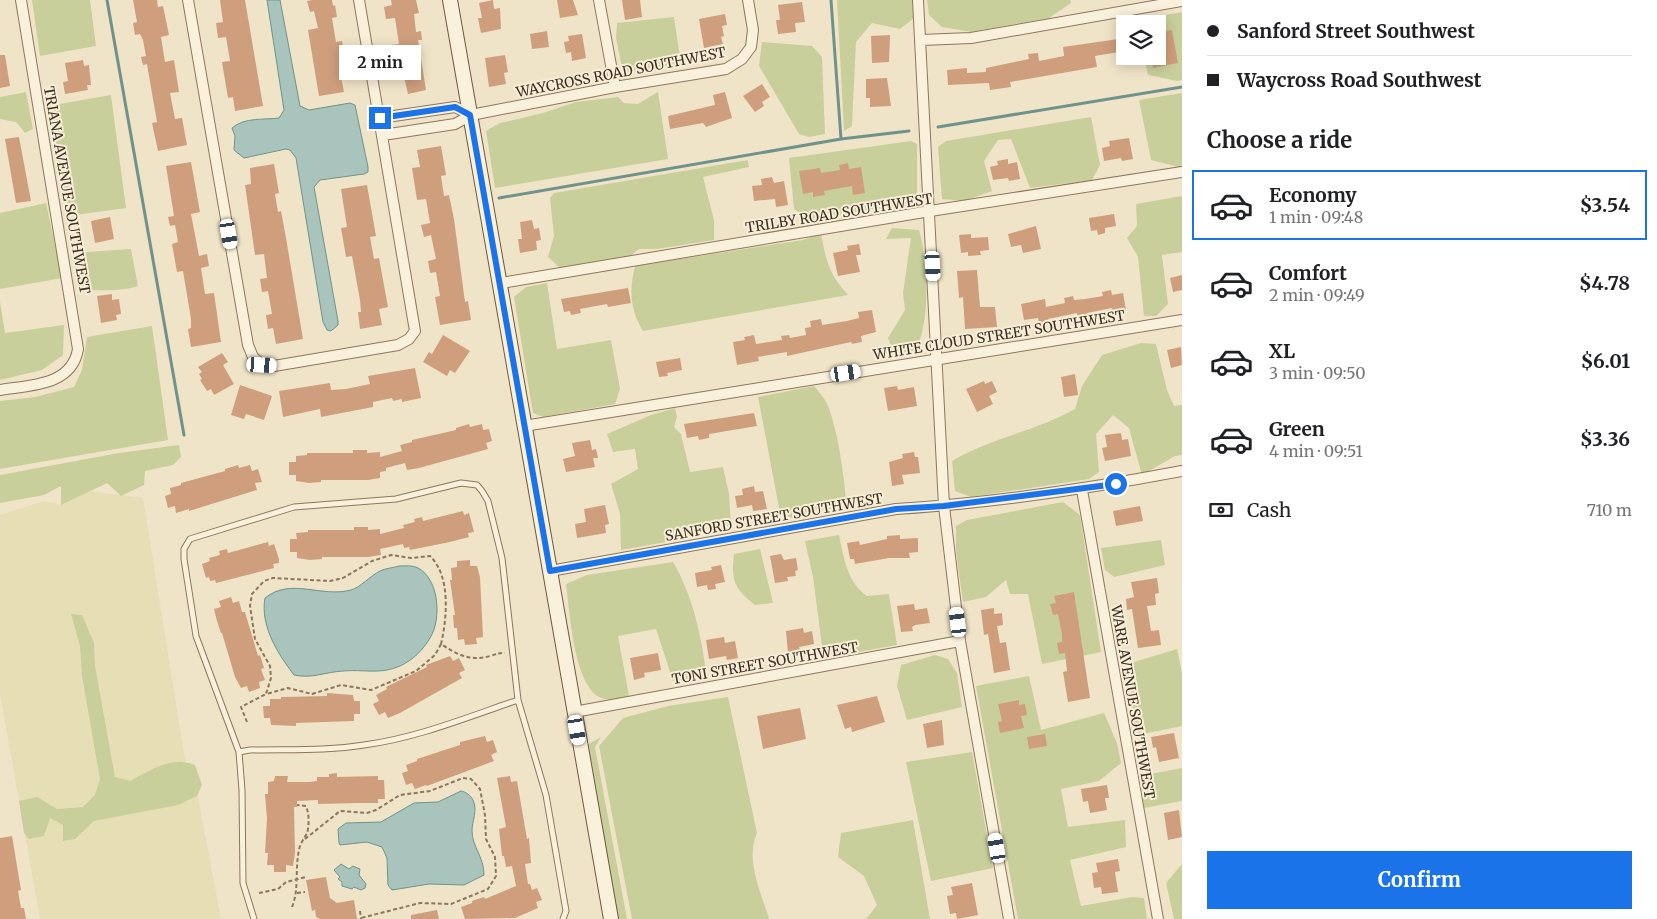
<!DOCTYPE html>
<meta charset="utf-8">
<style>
body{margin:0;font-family:Merriweather,serif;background:#f2f2f2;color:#202124;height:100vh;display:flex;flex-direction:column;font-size:19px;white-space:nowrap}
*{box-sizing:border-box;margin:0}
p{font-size:16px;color:#757577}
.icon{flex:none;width:28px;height:28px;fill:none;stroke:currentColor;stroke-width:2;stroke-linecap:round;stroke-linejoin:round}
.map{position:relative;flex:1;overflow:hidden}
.sheet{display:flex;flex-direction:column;background:#fff;width:475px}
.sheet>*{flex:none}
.hud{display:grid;align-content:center;height:110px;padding:0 25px;background:#fff}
.buttons{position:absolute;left:1116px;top:15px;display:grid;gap:10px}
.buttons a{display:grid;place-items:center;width:50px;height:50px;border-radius:0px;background:#fff;box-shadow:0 2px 12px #0003;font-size:25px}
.end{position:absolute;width:22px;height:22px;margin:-11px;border:6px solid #1a73e8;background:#fff;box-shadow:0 0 0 2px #fff}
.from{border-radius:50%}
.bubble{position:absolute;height:35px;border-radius:0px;background:#fff;box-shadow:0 2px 12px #0003;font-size:16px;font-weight:700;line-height:35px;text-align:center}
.car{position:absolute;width:15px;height:30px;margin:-15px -8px;border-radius:6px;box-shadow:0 0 4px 1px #0007;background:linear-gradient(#fff 24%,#345 0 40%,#fff 0 76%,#345 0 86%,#fff 0)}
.hud b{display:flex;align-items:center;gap:18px;height:48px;font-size:19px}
.hud b+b{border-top:1px solid #e0e0e0}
.hud i{width:12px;height:12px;background:#202124}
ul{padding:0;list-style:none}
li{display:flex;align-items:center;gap:15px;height:70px;margin:0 10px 8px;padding:0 15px;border:2px solid transparent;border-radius:0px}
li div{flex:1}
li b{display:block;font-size:19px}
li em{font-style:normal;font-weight:700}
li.selected{border-color:#1a73e8}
li>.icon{width:45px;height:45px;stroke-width:1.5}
h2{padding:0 25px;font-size:22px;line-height:60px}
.pay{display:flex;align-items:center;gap:12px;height:55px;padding:0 25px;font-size:19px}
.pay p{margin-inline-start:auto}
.cta{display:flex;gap:10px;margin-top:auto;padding:10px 25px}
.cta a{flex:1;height:58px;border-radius:0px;background:#1a73e8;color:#fff;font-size:20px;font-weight:700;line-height:58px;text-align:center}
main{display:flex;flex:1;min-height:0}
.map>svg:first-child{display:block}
.farmland{fill:#e6deb5}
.green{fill:#c9cf9b}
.water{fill:#a9c4bc;stroke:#6f938a}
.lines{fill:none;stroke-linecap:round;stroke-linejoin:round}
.stream{stroke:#6f938a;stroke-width:3}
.building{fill:#cf9f7d}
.lane-casing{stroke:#8d765c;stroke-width:7}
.street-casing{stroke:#8d765c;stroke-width:12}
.secondary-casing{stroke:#6f573f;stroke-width:16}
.path{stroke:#8d765c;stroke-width:2;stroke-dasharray:4 2.5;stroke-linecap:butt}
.lane{stroke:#faf1dc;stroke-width:5}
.street{stroke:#faf1dc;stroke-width:10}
.secondary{stroke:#faf1dc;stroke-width:14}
.route{stroke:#1a73e8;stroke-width:6}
.labels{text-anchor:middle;stroke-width:4;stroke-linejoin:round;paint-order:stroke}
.street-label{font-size:14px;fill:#3d2e20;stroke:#f7eed8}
</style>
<main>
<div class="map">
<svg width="1182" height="919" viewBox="0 0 1182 919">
<rect width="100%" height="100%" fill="#f0e4c8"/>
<!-- farmland -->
<path class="farmland" d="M90 491 143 498 185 760 196 787 221 919H40L0 694V515L44 501 61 505Z"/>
<!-- green -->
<path class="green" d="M32 0H90L96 46 40 56Z
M837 0H912L914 18 900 29 872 23 856 42 852 126 844 131Z
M927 0H1070L1071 3 1049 18 971 32 942 27 929 15Z
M1182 12V80L1177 81 1148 75 1144 56H1158V24H1139L1138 20Z
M674 17 681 64 623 73 616 38 617 23Z
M762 42 812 46 822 57 825 134 809 137 799 134 759 66Z
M26 92 33 129 25 133 16 122 0 119V97Z
M658 92 668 159 495 188 486 131 500 123 543 113 576 102 618 97 624 103 638 104Z
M1182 93V166L1179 167 1151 160 1139 100Z
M111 95 126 208 68 216 48 106Z
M1091 117 1100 165 1092 180 1030 188 1011 139 998 140 984 161 992 191 964 201 942 199 938 147 946 141Z
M911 141 917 144V194L909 204 809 219 794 209 789 158Z
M748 160 749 167 703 177 714 220V240L657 249H639L630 256 560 268 548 257 554 236 550 198 554 193Z
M1182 196V252L1162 255 1168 304 1156 316H1144L1138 257 1127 238 1137 226 1136 204Z
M46 203 62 278 0 289V213Z
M892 228 919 230C928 260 931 324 915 351L895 356 888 338 905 310 903 293 911 238 886 239Z
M821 233C826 261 829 274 848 295L643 331C630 310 629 290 635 266L803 240Z
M131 249 138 286C119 293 99 288 79 292L72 256 87 252Z
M547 283 557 349 611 340 620 389 615 404 543 417 533 413 514 297 526 287Z
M0 302 5 333 64 325 63 355 42 370 0 380Z
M152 326 168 440 0 469V401L35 397 74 387 82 370 87 337Z
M1141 343 1156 344 1167 390 1174 406 1182 405V455L1175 456 1142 475 1129 428 1113 415 1096 434 1099 472 1089 479 971 497 955 491 952 461C991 438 1036 431 1075 409L1082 386 1102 355Z
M814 386C818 391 823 396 826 402 837 423 845 479 846 503L835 509 811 510 794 519 780 513 758 397Z
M675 408 677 417 674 427 681 434 690 472 723 467 729 494 731 526 695 524 666 542 621 550 620 514 611 484 638 469 635 449 613 452 607 434 651 415Z
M179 445 181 457 173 465 145 471 144 485 121 496 107 483 61 505V486L44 495 0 503V475L119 453Z
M1063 502 1080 515 1101 652 1042 664 1028 594H1010L1006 580 986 597 963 602 956 552V526L967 520Z
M839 535C844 558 847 582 867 596L889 594 897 645 836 656 823 653 813 577 805 541Z
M1161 540 1165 565 1114 577 1105 570 1101 548Z
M760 549 773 603 755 605C734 588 731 581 734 554Z
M673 562C694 598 701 636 707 677L687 682 673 681 656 629 618 636 629 696C619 698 608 702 599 697 573 682 570 611 566 584L587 575Z
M71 614 82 615 94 643 95 666 115 777 130 781C152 770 170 756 195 765L202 785 197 796 178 805 94 821 75 839 63 841V825L50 818 44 836 29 839 24 833 19 801 37 797 57 809 83 807 95 795 100 779 82 676 80 646Z
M1177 649 1182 673V726L1138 735 1130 703 1134 662Z
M935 655 948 659 957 673 962 707 907 720 897 686 901 665Z
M1029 676 1041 730 1104 713 1117 743 1121 763 1099 781 1061 789 1068 827 1125 820 1126 847 1070 860 1081 906 1132 897 1144 898 1147 919H1018L976 686Z
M728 697 757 833C745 860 761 892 769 919H632L599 746 623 718 668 706Z
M601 737 595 747 627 919H616L587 745Z
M972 752 993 868 931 881 906 762Z
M1182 768V801L1144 808 1140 776Z
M913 820 930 919H866L877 905 864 876 838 857 841 833Z
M1182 864V919H1174L1166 883Z"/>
<!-- water -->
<path class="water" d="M267 0H280L300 106 309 110 350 103 355 105 368 167V172L364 174 320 180 314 187 338 321V325L331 331 327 330 323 322 296 158 290 150 286 149 244 158 234 150 235 136 232 128C245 117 263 120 279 118L284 110Z
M399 566C405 566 412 565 418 568 439 579 442 619 430 638 423 650 413 660 400 666 380 675 363 669 343 671 325 672 312 679 294 675 278 654 260 626 265 598 291 577 321 598 351 590 361 587 370 576 380 571 386 568 393 568 399 566Z
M461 791C466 792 470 795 473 800 478 810 472 821 472 831 472 847 484 856 484 875L464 885 429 884 392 890 388 885 387 858 382 847 367 842 340 845 339 843 338 829 346 823 381 822 414 803 438 802Z
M341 864 349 869 353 866 360 869 359 875 366 884 365 888 361 890 354 887 352 889 342 886V882L338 879 340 877 334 870Z"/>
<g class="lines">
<!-- stream -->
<path class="stream" d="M107 0 184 435
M831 0 841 139
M938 127 1182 87
M499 198 841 139 909 131"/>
</g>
<!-- building -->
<path class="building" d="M133 0H157L158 7 163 6 169 35 161 37 165 62 174 60 179 92 170 93 175 119 182 118 187 145 158 151 152 123 157 122 149 76 147 64 143 65 141 57 146 56 143 40 140 34 135 35 133 23 137 22Z
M220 0H245L263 106 235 111 233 97 228 98 222 62 230 61 226 37 218 38 216 23 223 22Z
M313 0H332L333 6 335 5 337 17 332 18 336 42 342 41 349 76 341 77 344 92 319 96 308 30 318 28 314 11 310 12 307 1Z
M391 0H416L419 13 414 14 416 32 421 31 422 40H418L426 90 408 94 404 77 397 79 391 45 399 44 395 18 386 19 384 7 392 5Z
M493 0 494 9 500 8 501 29 481 33 478 18H482L479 3Z
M557 0H573L578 15 560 18Z
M622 0H640L642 17 625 20Z
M802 2 805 22 795 23 796 32 778 34 776 20H780L778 5Z
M725 14 727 25 722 26 724 36 721 37 723 44 704 48 699 19Z
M1172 30 1178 63 1153 68 1151 56H1158V32Z
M547 31 549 47 532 49 530 34Z
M582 34 586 58 572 61 571 52 566 53 564 42 569 41 568 36Z
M890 35 889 62 872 63 871 36Z
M1125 38V51L1095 56 1097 67 1010 82 1011 87 990 90 989 83 948 85 947 70 967 68V73L986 72V68L1029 59 1028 54 1038 53 1039 61 1064 56 1063 47Z
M0 55H5L10 86 0 88Z
M505 55 508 72 504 73 506 84 489 87 485 58Z
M83 60 84 66 89 65 91 85H87L88 90 65 94 63 82 68 81 65 63Z
M887 78 891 106 870 107V98H866V79Z
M762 84 770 97 762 102 764 106 755 112 743 96Z
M725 92 732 118 706 127 703 123 670 129 668 116 715 105 713 95Z
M19 137 31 201 16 203 5 139Z
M1129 138 1133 159 1122 161 1121 158 1104 161 1102 148 1110 146 1109 141Z
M441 146 446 175 441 176 444 196 449 195 454 219 465 302 468 301 471 320 440 325 435 297 440 296 436 272 430 273 428 261 436 259 431 235 424 237 421 225 430 223 426 199 417 200 412 168 420 167 417 150Z
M1008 159V164L1017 162 1020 179 1009 181 1008 178 993 180 990 167 998 165 997 161Z
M191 162 200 212 191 214 199 256 207 254 209 266 201 268 205 294 214 293 221 342 191 347 188 329 191 328V319L183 271 177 272 172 244 178 242 175 225 170 226 168 217 174 216 166 166Z
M848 163 849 169 861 167 865 193 853 195 852 186 824 191 825 195 813 197V192L803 194 799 171 820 168 821 173 840 170 839 165Z
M274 164 279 193 275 194 278 212 281 211 286 238 303 339 276 344 273 328 268 329 266 315 272 314 268 291 262 292 260 279 267 278 264 254 255 255 245 185 251 184 250 168Z
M772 177 774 183 784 181 788 205 776 207 775 199 754 201 752 186 762 185 761 179Z
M367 185 376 236 370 237 374 259 379 258 388 307 379 309 382 325 360 329 358 312H361L360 300 352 256 346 257 341 228 347 227 341 189Z
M1114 214 1116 226 1105 228V233L1098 235 1097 230 1091 231 1089 218Z
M110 217 114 239 95 243 91 221Z
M532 220 534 229 539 228 541 240 536 241 537 250 520 253 518 239H522L520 222Z
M1036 226 1041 249 1023 253 1021 245 1011 247 1008 234Z
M971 234V238L988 237 989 250 980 251 981 255 968 256V252L961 253 959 235Z
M859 244 861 255H856L860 272 838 276 833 253 848 250 847 246Z
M977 270 980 307H995L997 327 965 329 963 297 959 298 957 271Z
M1182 275V290L1173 292 1170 278Z
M628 288 631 303 608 307 607 304 580 309 581 313 571 315 570 311 564 312 561 299Z
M1111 290 1112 295 1123 293 1126 310 1113 312 1112 308 1087 313 1088 316 1078 318 1077 313 1048 319 1049 322 1039 324 1038 318 1024 320 1021 304 1045 299 1046 307 1065 303 1064 298 1073 296 1074 300 1085 299 1103 296 1102 292Z
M112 294V300L119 299 121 314 116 315 117 320 101 323 97 296Z
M872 310 876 332 861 336 862 342 852 344 851 342 787 356V352L758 357 759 361 737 365 733 342 745 340 744 337 754 335 756 344 782 340 781 336 789 335 790 338 806 335 805 328 811 327 810 321 821 319 822 325 847 321 859 318 858 312Z
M443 335 470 351 455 373 450 370 447 376 423 362 429 352 432 354Z
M1181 347 1182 365 1171 368 1167 350Z
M222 353 228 362 223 365 234 384 214 395 211 389 207 391 200 380 202 379 199 374 202 372 198 367Z
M680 358 682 370 667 373 668 376 659 377 656 362Z
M415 368 421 398 402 402V399L393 401 392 398 373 402V407L321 417 320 409 283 417 279 391 330 383 331 390 346 389 370 384 368 376Z
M1075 374 1078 395 1064 397 1061 377Z
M984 381 985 384 992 381 997 392 989 396 993 404 977 412 966 389Z
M240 385 272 396 264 420 246 414 244 419 231 415Z
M897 386 898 390 914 387 917 406 888 411 884 388Z
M754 413 757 426 709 434V438L699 440 698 436 687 438 684 424Z
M469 424 470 427 482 424 483 430 489 429 492 441 486 443 488 449 419 468 407 470 405 463 386 468V471L380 472V478L368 480H321V482L309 483 296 481V475H289V462H296V456L307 455V453H353V450H367V453L380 452V457L402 451 400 445 412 442V440L456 430V428Z
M1121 433 1122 440 1128 439 1131 456 1105 461 1102 448 1107 447 1105 435Z
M590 440 592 450 596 449 598 458H593L595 467 566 472 563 459 575 456 572 443Z
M914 452 915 457H918L920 473 902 475 904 484 892 486 889 462 903 458 902 454Z
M238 465 239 468 250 465 252 471 258 469 262 482 255 483 257 490 189 511V509L176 513 175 506 168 508 165 496 171 494 170 488 181 485V483L225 471V469Z
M754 486 755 492 763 491 767 509 753 511 752 505 737 508 735 496 743 495 742 489Z
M605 505 609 524 605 525 606 533 577 538 575 524 586 522 584 509Z
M1140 506 1143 521 1116 526 1113 511Z
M463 511 464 515 469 513 474 532 468 533 469 537 450 542 410 550 409 547 404 548 403 544 380 549 381 555 368 557H322V559L310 560 297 558V552H290V539H297L296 533 308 532V530H354V527H368V530L380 529V534L404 528 403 525 415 522 414 519 422 517 423 521Z
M900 535V539L918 538V552L909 553 910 558H889L855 564 854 559H850L847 543 859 541 860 545 887 539V536Z
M268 542 269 546 274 544 279 559V563L273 564 274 568 216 583 215 580 210 581 209 577 206 578 202 564 210 561 209 558 220 555 219 551 227 549 228 553Z
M781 554 784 560 796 558 798 570 795 571 796 576 787 577 788 581 775 583 770 556Z
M470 560V566H477L480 577 483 637 476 638 477 644 465 645 464 639 458 640 457 628H454L453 615H455L450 580H452L451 568 457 567V561Z
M721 565 725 582 715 584 716 589 708 590 707 585 697 587 695 573 712 570 711 567Z
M1157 578 1159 593 1155 594 1156 605 1147 606 1151 631 1159 630 1161 645 1138 648 1132 609 1127 610 1126 599 1134 597 1131 582Z
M1074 592 1090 698 1068 702 1063 672 1067 671 1065 653 1059 654 1057 643 1062 642V634L1058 614 1053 615 1050 604 1056 603 1054 596Z
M231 597 233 603 239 601 242 612H245L258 656 260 655 264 668 261 669 265 680 259 682 260 688 249 692 247 686 241 688 235 677 222 633H221L217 621 214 609 221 607 219 601Z
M914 604 915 610 927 608 930 623 915 625 912 627 913 631 901 632 897 606Z
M994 608V614L1002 613 1003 625 997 626 1000 643 1006 642 1010 670 994 673 988 634 984 635 981 610Z
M803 628 804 633 812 631 814 644 799 647 800 650 788 653 786 631Z
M724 637 725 643 735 641 738 658 727 660 726 656 709 659 706 640Z
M658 653 661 670 644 673 645 677 634 680 630 658Z
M450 656 453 661 459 658 465 670 459 673 462 678 400 713 388 718 385 712 379 715 373 704 379 701 376 695 387 689 386 687 427 667 426 665Z
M327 693 353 695 354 701H360V714H354V721L296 723V726L271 725 270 718H264L263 706H270V699H281V697L327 696Z
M877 696 885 722 852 732 851 727 845 729 837 705Z
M1019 700V705L1025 704 1027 715 1021 716 1024 728 1000 733 998 722 1002 721 998 704Z
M800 708 806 739 763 749 757 716Z
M942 720 944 745 927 748 923 724Z
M1174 733 1179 758 1159 762 1156 747 1153 748 1151 737Z
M1045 734 1047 746 1029 749 1027 737Z
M485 736 487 742 493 740 497 752 491 755 494 761 427 786 426 785 415 789 412 783 406 785 402 773 408 771 406 765 417 761V759L460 745V742Z
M337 773V777L378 776V780H384L385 799H378V803H359L318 804V800L297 801V807H294L295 853 293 866 286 865V872H274V865H267L268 853H265L267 819 265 794H268V782L274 781 275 776H288L287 782H309L317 781V777H329V774Z
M510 776 511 782 517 781 527 839 529 838 531 863 525 864 528 884H530L532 890 537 888 542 900 536 902 538 908 515 918 465 919 461 907 472 903V901L484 897 485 899 516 886 512 866 506 867 504 856H502L499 829 506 827 497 778Z
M1107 785 1109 798H1105L1107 810 1090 813 1088 801 1083 802 1081 789Z
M1179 810 1182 837 1168 840 1164 813Z
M12 836 21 890 18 891 21 908H24L26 919H0V838Z
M1118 859 1120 871 1115 872 1118 892 1102 894 1101 887 1094 888 1092 873 1098 872 1096 863Z
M326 877 330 898 337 903 354 900 357 919H320L316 917 315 910 312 911 306 880Z
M972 883 978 915 957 919 956 913 950 914 947 896 953 895 951 887Z
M437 910 439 919H411V915Z"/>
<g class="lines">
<defs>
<path id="lane" d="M239 752 250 750C288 749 327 751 364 745 417 738 468 717 518 700
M254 919 243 883 242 790 239 752 196 636 184 559V549L190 539 294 507 396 499 461 483 477 485 482 491 488 501 502 558 518 700 546 795 566 911 563 919"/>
<path id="street" d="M188 0 248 345 253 357 262 365 274 366 398 345 409 339 415 331 359 0
M599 0 615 87
M918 0 944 506 960 641 1009 919
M921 40 971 38 1182 1
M380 118 455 107 471 115
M383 135 455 124 471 115 615 87 726 69 742 59 751 47 753 30 748 0
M501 283 930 211 1182 172
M0 390C30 385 72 386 78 349L21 0
M524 426 1182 320
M1082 490 1158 919
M550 571 896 509C993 503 1087 489 1182 471
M574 712 960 641"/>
<path id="secondary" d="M450 0 611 919"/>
</defs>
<!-- lane casing -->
<use href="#lane" class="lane-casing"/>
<!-- street casing -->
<use href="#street" class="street-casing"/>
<!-- secondary casing -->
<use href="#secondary" class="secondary-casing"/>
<!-- path -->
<path class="path" d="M441 644 435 655 416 671 371 690 341 685 312 694 288 688 266 694 271 678 270 666 255 639 250 606 252 594 264 581 273 578 330 581 343 578 372 561 391 555 411 558 430 556C451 576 447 619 441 644 456 654 471 662 490 656 496 654 499 653 505 653
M247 722 241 707 266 694
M305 839 340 811 367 813 376 810 400 795 430 791 463 778 471 779 480 789 485 815 486 839 495 857 496 876 488 889 451 904 420 903 361 918
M259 893 278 889 286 882 306 877
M297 893 305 892
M292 907C300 887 294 867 300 846 302 840 307 836 308 829 309 820 309 814 306 806L297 805
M360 911 361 919"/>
<!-- lane -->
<use href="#lane" class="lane"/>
<!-- street -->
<use href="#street" class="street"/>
<!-- secondary -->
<use href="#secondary" class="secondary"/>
</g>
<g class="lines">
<!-- route -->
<path class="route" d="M380 118 455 107 470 115 550 571 896 509 944 506 1116 484"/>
</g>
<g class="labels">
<!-- street labels -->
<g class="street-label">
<text transform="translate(621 72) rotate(-11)" y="5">WAYCROSS ROAD SOUTHWEST</text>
<text transform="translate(67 190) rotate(80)" y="5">TRIANA AVENUE SOUTHWEST</text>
<text transform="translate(839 213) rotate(-9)" y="5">TRILBY ROAD SOUTHWEST</text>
<text transform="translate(999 335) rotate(-9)" y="5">WHITE CLOUD STREET SOUTHWEST</text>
<text transform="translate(774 517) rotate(-10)" y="5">SANFORD STREET SOUTHWEST</text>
<text transform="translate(765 663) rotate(-10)" y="5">TONI STREET SOUTHWEST</text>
<text transform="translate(1133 702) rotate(80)" y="5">WARE AVENUE SOUTHWEST</text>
</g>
</g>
</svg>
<div class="buttons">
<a><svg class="icon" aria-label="layers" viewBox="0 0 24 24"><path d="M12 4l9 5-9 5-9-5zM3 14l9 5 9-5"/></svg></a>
</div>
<i class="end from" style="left:1116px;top:484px"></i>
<i class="end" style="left:380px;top:118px"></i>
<div class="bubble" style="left:339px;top:45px;width:82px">2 min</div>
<i class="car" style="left:229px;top:234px;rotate:170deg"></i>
<i class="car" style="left:933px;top:266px;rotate:177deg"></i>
<i class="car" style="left:262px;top:365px;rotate:93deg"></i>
<i class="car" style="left:846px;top:373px;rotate:81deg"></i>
<i class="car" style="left:958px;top:622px;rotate:353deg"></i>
<i class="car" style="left:577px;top:730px;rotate:170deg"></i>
<i class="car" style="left:997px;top:848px;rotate:350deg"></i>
</div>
<section class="sheet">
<div class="hud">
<b><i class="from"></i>Sanford Street Southwest</b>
<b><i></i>Waycross Road Southwest</b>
</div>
<h2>Choose a ride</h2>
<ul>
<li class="selected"><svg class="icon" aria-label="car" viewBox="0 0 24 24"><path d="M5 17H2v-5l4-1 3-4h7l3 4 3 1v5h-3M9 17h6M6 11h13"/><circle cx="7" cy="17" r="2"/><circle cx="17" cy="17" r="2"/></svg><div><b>Economy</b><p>1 min · 09:48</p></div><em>$3.54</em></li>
<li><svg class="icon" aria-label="car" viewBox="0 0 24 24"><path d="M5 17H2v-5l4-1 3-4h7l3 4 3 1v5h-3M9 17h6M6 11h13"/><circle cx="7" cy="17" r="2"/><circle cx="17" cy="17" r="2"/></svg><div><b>Comfort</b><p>2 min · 09:49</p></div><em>$4.78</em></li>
<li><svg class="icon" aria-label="car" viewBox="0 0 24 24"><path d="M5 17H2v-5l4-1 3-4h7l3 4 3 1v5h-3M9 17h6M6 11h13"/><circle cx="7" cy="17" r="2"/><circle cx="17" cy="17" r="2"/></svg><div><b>XL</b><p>3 min · 09:50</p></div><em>$6.01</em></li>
<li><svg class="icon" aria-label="car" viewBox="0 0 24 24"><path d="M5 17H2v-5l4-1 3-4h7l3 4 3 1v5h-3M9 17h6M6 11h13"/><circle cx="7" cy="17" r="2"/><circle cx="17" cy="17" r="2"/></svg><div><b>Green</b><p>4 min · 09:51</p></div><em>$3.36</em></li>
</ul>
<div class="pay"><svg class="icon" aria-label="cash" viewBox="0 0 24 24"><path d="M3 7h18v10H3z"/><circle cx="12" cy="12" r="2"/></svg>Cash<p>710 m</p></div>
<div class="cta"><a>Confirm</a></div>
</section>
</main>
